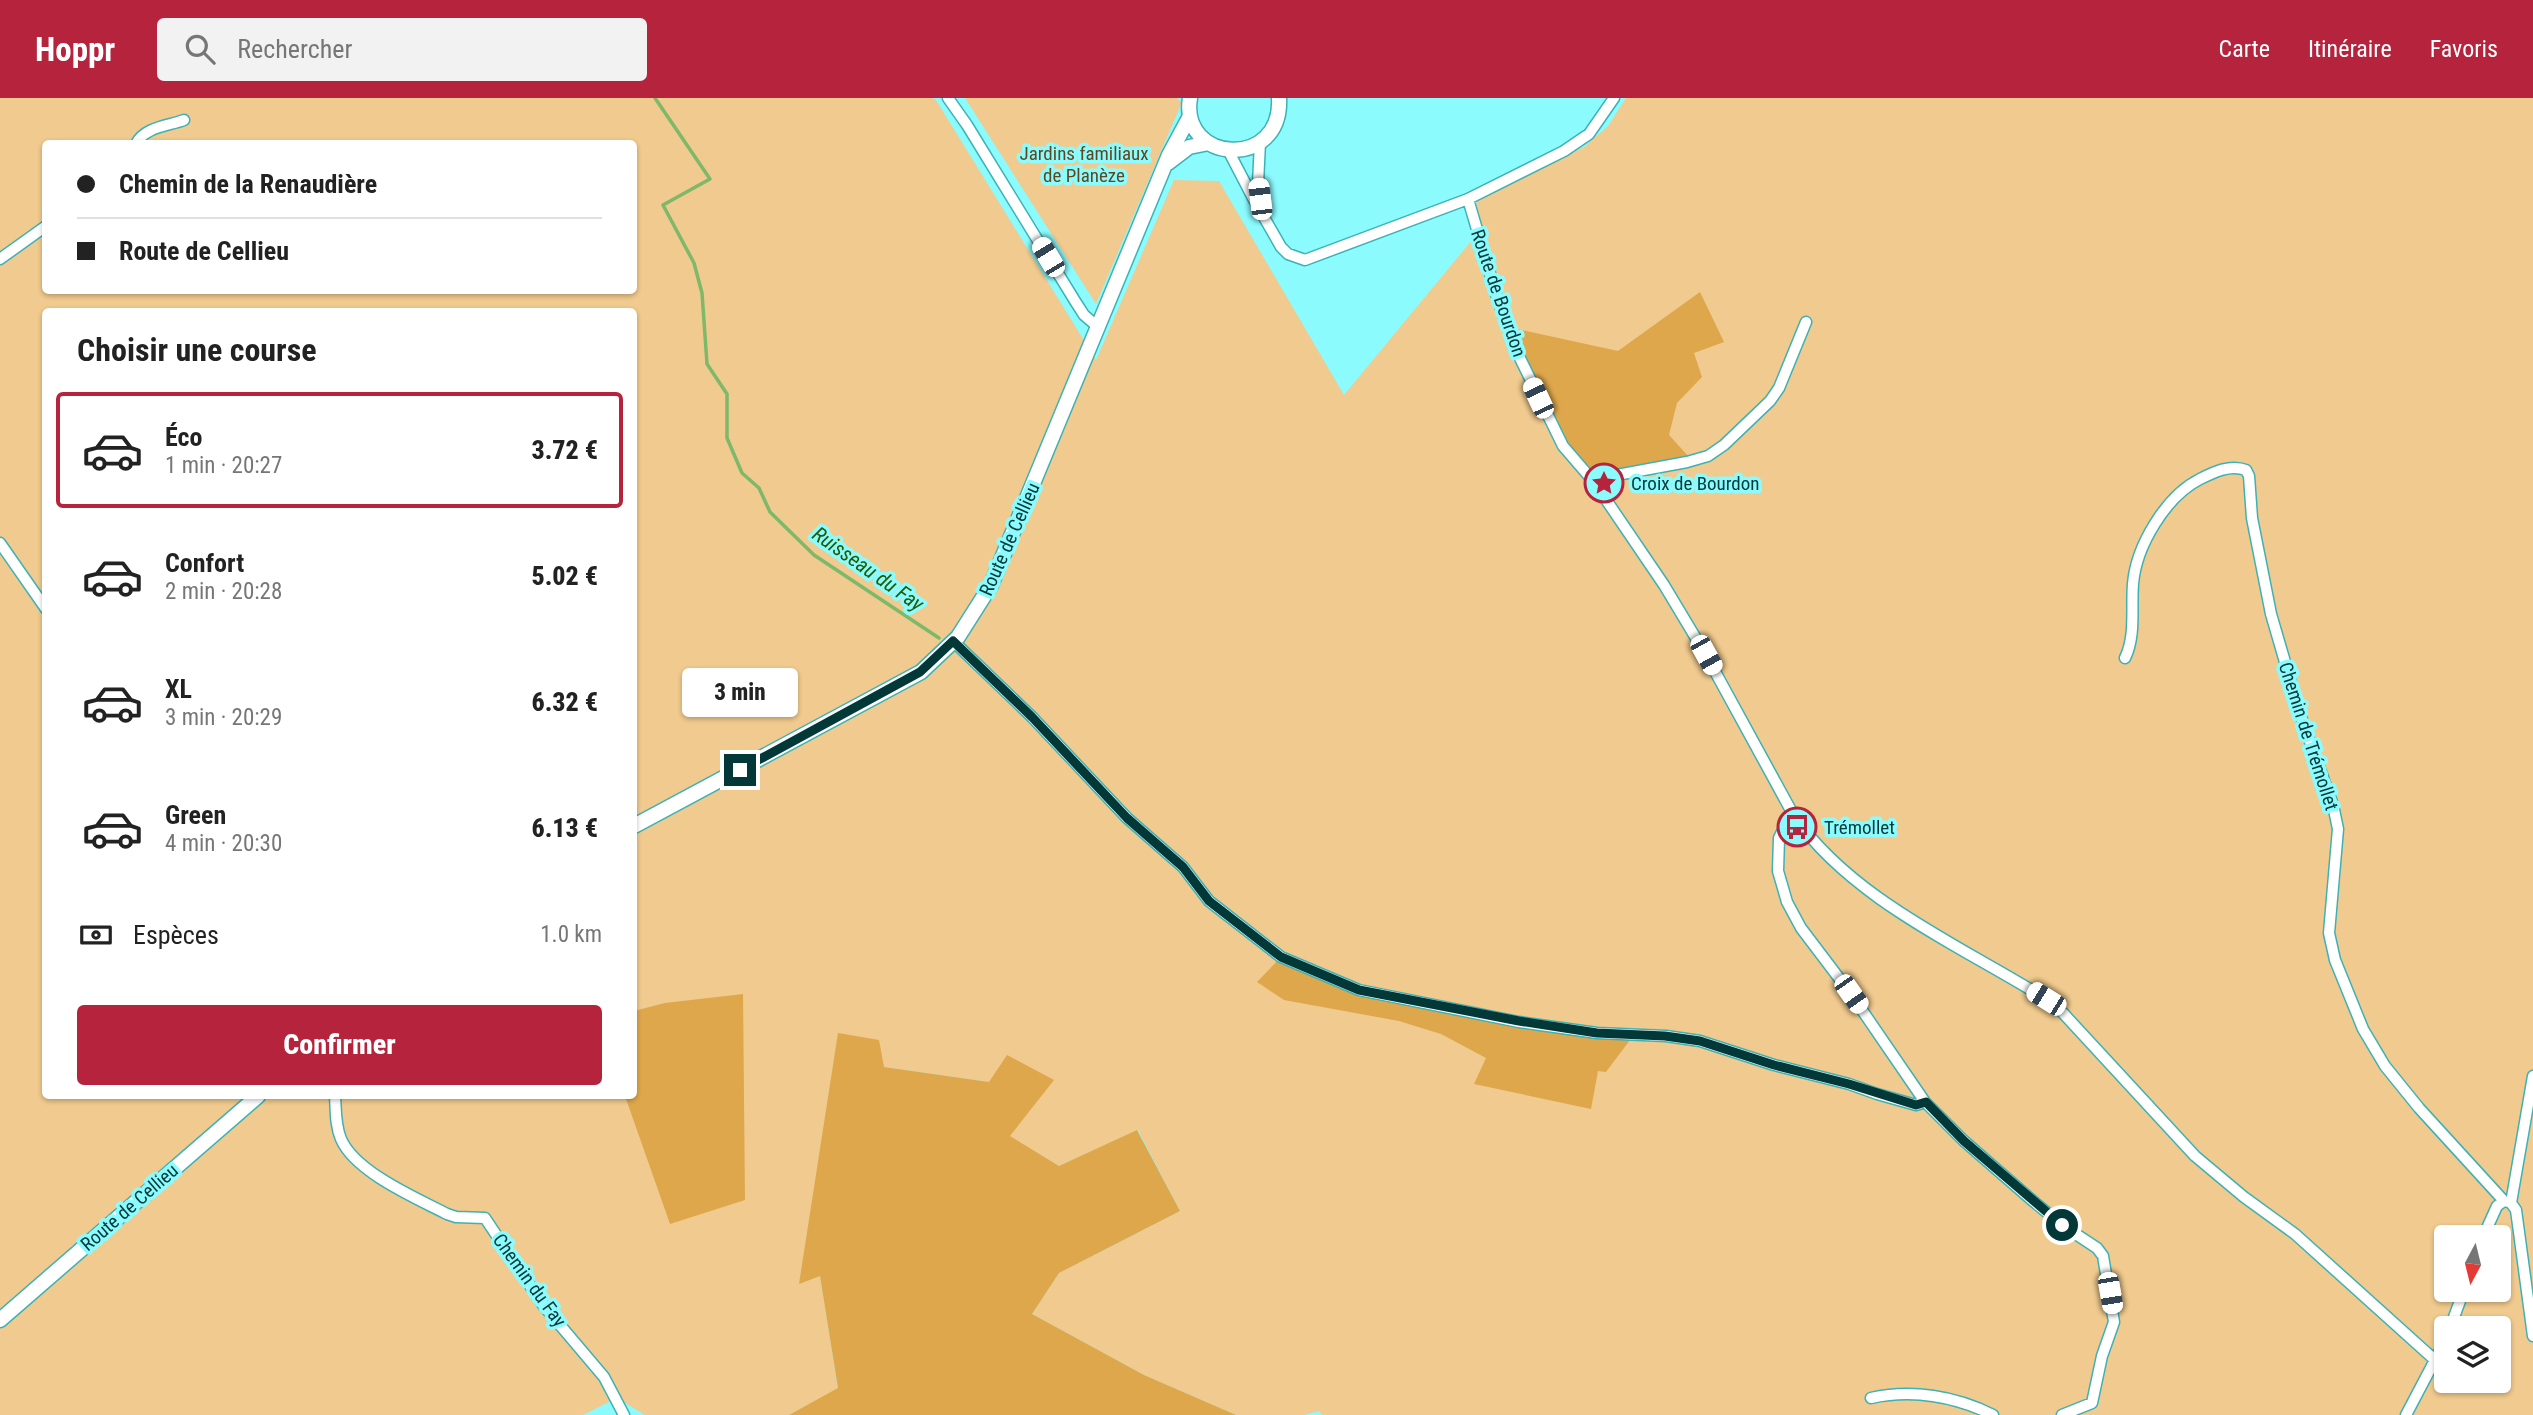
<!DOCTYPE html>
<html lang="fr">
<meta charset="utf-8">
<style>
body{margin:0;font-family:"Roboto Condensed",sans-serif;background:#f2f2f2;color:#222;height:100vh;display:flex;flex-direction:column;font-size:26px;white-space:nowrap}
*{box-sizing:border-box;margin:0}
p{font-size:23px;color:#767676}
.icon{flex:none;width:38px;height:38px;fill:none;stroke:currentColor;stroke-width:2;stroke-linecap:round;stroke-linejoin:round}
.map{position:relative;flex:1;overflow:hidden}
.details{position:absolute;left:42px;top:210px;width:595px;height:791px;display:flex;flex-direction:column;background:#fff;border-radius:7px;box-shadow:0 2px 5px #0004}
.details>*{flex:none}
.guide{position:absolute;left:42px;top:42px;width:595px;height:154px;border-radius:7px;box-shadow:0 2px 5px #0004;display:grid;align-content:center;height:154px;padding:0 35px;background:#fff}
.needle{width:46px;rotate:187deg}
.fabs{position:absolute;left:2434px;top:1127px;display:grid;gap:14px}
.fabs a{display:grid;place-items:center;width:77px;height:77px;border-radius:7px;background:#fff;box-shadow:0 2px 5px #0004;font-size:35px}
.end{position:absolute;width:32px;height:32px;margin:-16px;border:9px solid #033839;background:#fff;box-shadow:0 0 0 4px #fff}
.from{border-radius:50%}
.bubble{position:absolute;height:49px;border-radius:7px;background:#fff;box-shadow:0 2px 5px #0004;font-size:23px;font-weight:800;line-height:49px;text-align:center}
.car{position:absolute;width:21px;height:42px;margin:-21px -10px;border-radius:9px;box-shadow:0 0 5px 2px #0007;background:linear-gradient(#fff 24%,#345 0 40%,#fff 0 76%,#345 0 86%,#fff 0)}
.guide b{display:flex;align-items:center;gap:24px;height:66px;font-size:26px}
.guide b+b{border-top:2px solid #e0e0e0}
.guide i{width:18px;height:18px;background:#222}
ul{padding:0;list-style:none}
li{display:flex;align-items:center;gap:21px;height:116px;margin:0 14px 10px;padding:0 21px;border:4px solid transparent;border-radius:7px}
li div{flex:1}
li b{display:block;font-size:26px}
li em{font-style:normal;font-weight:800}
li.selected{border-color:#b5233c}
li>.icon{width:63px;height:63px;stroke-width:1.5}
h2{padding:0 35px;font-size:32px;line-height:84px}
.pay{display:flex;align-items:center;gap:18px;height:77px;padding:0 35px;font-size:26px}
.pay p{margin-inline-start:auto}
.button{display:flex;gap:14px;margin-top:auto;padding:14px 35px}
.button a{flex:1;height:80px;border-radius:7px;background:#b5233c;color:#fff;font-size:28px;font-weight:800;line-height:80px;text-align:center}
header{display:flex;align-items:center;gap:42px;box-sizing:border-box;height:98px;padding:0 35px;background:#b5233c;color:#fff}
header strong{font-size:33px}
nav{display:flex;gap:38px;margin-inline-start:auto;font-size:24px}
.search{width:490px;height:63px;background:#f2f2f2;display:flex;align-items:center;gap:18px;box-sizing:border-box;padding:0 24px;border-radius:7px;color:#767676;font-size:26px}
.map>svg:first-child{display:block}
.green{fill:#f0ca8e;fill-rule:evenodd}
.forest{fill:#dea74c}
.lines{fill:none;stroke-linecap:round;stroke-linejoin:round}
.stream{stroke:#7eb869;stroke-width:3.5}
.minor-casing{stroke:#3db2b5;stroke-width:13}
.major-casing{stroke:#3db2b5;stroke-width:17}
.minor{stroke:#fff;stroke-width:10}
.major{stroke:#fff;stroke-width:14}
.route{stroke:#033839;stroke-width:9}
.labels{text-anchor:middle;stroke-width:7;stroke-linejoin:round;paint-order:stroke}
.park-label{font-size:19px;fill:#5e4721;stroke:#8cfbfe}
.street-label{font-size:19px;fill:#033839;stroke:#8cfbfe}
.poi-label{font-size:19px;fill:#033839;stroke:#8cfbfe;text-anchor:start}
.water-label{font-size:21px;font-style:italic;fill:#235a05;stroke:#8cfbfe}
</style>
<header>
<strong>Hoppr</strong>
<div class="search"><svg class="icon" aria-label="search" viewBox="0 0 24 24"><circle cx="10" cy="10" r="6"/><path d="M15 15l6 6"/></svg>Rechercher</div>
<nav><a>Carte</a><a>Itinéraire</a><a>Favoris</a></nav>
</header>
<div class="map">
<svg width="2533" height="1317" viewBox="0 0 2533 1317">
<rect width="100%" height="100%" fill="#8cfbfe"/>
<!-- green -->
<path class="green" d="M0 0H932L936 2 1096 262 1174 82 1219 83 1344 297 1472 142 1477 101 1584 49 1608 28 1626 0H2533V1317H1322L1319 1313 1304 1317H1236L1144 1277 1032 1216 1059 1175 1180 1113 1138 1032 1059 1068 1009 1038 1053 982 989 984 884 969 799 1185 820 1177 838 1291 789 1317H645L617 1300 583 1317H0ZM46 46H634V192H46ZM46 214H634V998H46ZM2446 1139H2499V1192H2446ZM2446 1230H2499V1283H2446Z
M965 0H1177L1182 4 1096 206Z"/>
<!-- forest -->
<path class="forest" d="M1700 194 1724 244 1694 255 1702 279 1677 305 1669 337 1689 359 1594 384 1563 348 1508 229 1618 253Z
M1281 859 1359 892 1633 938 1606 974 1598 973 1591 1011 1474 986 1486 960 1441 936 1399 923 1284 902 1257 884Z
M743 896 745 1102 670 1126 625 998H634V913L665 905Z
M838 935 879 942 884 969 989 984 1007 957 1054 982 1010 1038 1059 1068 1137 1032 1180 1113 1059 1175 1032 1216 1144 1277 1236 1317H789L838 1290 820 1178 799 1186Z"/>
<g class="lines">
<!-- stream -->
<path class="stream" d="M655 0 710 81 663 107 694 165 702 195 707 266 727 296V340L742 375 759 390 770 414 814 457 939 540"/>
<defs>
<path id="minor" d="M948 0 967 27 1075 203 1084 217 1098 229
M1260 44 1258 86 1263 111
M136 46C144 29 168 28 184 22
M1228 52 1253 100 1281 149 1288 156 1305 162 1468 101 1564 53 1589 36 1614 0
M1468 101 1497 199 1516 252 1563 348 1594 384 1664 487 1706 557 1794 718C1853 802 1961 848 2046 901L2063 915 2195 1058 2244 1099 2295 1136 2436 1263
M0 161 46 128
M1594 384 1606 379 1687 364 1708 358 1724 347 1770 303 1779 290 1806 224
M0 445 46 511
M953 543 1032 619 1127 720 1183 769 1209 803 1281 859 1359 892 1519 924 1597 935 1666 938 1700 943 1774 967 1849 986 1877 996 1916 1007 1925 1004
M2125 560C2136 538 2131 509 2133 486 2136 448 2166 398 2200 381 2214 374 2230 366 2246 372L2249 378 2252 420 2271 516 2301 619 2333 707 2338 731 2329 835 2335 862 2363 931 2385 968 2419 1010 2504 1103
M1794 718 1786 726 1779 740 1778 773 1787 804 1801 830 1851 896 1925 1004 1964 1043 2033 1103 2062 1127 2097 1150 2103 1158 2114 1224 2102 1258 2092 1305 2062 1317
M335 998C336 1012 335 1027 341 1041 355 1074 416 1100 447 1116L456 1119 485 1120 543 1207 604 1279 624 1317
M2511 1105 2516 1112 2533 1238
M2511 1105 2533 978
M2483 1139 2497 1108 2504 1103 2508 1104
M2450 1230 2464 1192
M1871 1300C1912 1291 1955 1298 1993 1317
M2406 1317 2446 1241"/>
<path id="major" d="M1190 0C1179 65 1283 73 1279 0
M1168 65 1189 49 1209 45
M634 728 921 574 958 539 991 487 1169 57 1190 18
M0 1222 258 998"/>
</defs>
<!-- minor casing -->
<use href="#minor" class="minor-casing"/>
<!-- major casing -->
<use href="#major" class="major-casing"/>
<!-- minor -->
<use href="#minor" class="minor"/>
<!-- major -->
<use href="#major" class="major"/>
</g>
<g class="lines">
<!-- route -->
<path class="route" d="M740 672 920 574 953 543 1032 619 1127 720 1183 769 1209 803 1281 859 1359 892 1519 923 1597 935 1665 938 1700 943 1774 967 1849 986 1916 1007 1926 1004 1964 1043 2062 1127"/>
</g>
<!-- icons -->
<defs>
<symbol id="sight-ring" viewBox="-11 -11 22 22"><circle r="9.5" fill="#8cfbfe" stroke="#b5233c" stroke-width="1.5"/><path d="M0-6L1.8-2.2L6-1.7L2.9 1.2L3.7 5.4L0 3.3L-3.7 5.4L-2.9 1.2L-6-1.7L-1.8-2.2Z" fill="#b5233c"/></symbol>
<symbol id="bus-ring" viewBox="-11 -11 22 22"><circle r="9.5" fill="#8cfbfe" stroke="#b5233c" stroke-width="1.5"/><path d="M-5-6H5V4H4V6H2V4H-2V6H-4V4H-5ZM-3.5-4V0h7V-4ZM-3.5 1.2v1.5H-2V1.2ZM2 1.2v1.5H3.5V1.2Z" fill="#b5233c"/></symbol>
</defs>
<g fill-rule="evenodd">
<use href="#sight-ring" x="1582" y="363" width="44" height="44"/>
<use href="#bus-ring" x="1775" y="707" width="44" height="44"/>
</g>
<g class="labels">
<!-- park labels -->
<g class="park-label">
<text x="1084" y="62">Jardins familiaux<tspan x="1084" dy="22">de Planèze</tspan></text>
</g>
<!-- street labels -->
<g class="street-label">
<text transform="translate(1499 195) rotate(71)" y="7">Route de Bourdon</text>
<text transform="translate(1009 441) rotate(-66)" y="7">Route de Cellieu</text>
<text transform="translate(2309 638) rotate(72)" y="7">Chemin de Trémollet</text>
<text transform="translate(129 1109) rotate(-41)" y="7">Route de Cellieu</text>
<text transform="translate(530 1182) rotate(54)" y="7">Chemin du Fay</text>
</g>
<!-- poi labels -->
<g class="poi-label">
<text x="1631" y="392">Croix de Bourdon</text>
<text x="1824" y="736">Trémollet</text>
</g>
<!-- water labels -->
<g class="water-label">
<text transform="translate(868 471) rotate(35)" y="7">Ruisseau du Fay</text>
</g>
</g>
</svg>
<div class="fabs">
<a><svg class="needle" viewBox="-14 -14 28 28"><path d="M0-13l5 13h-10z" fill="#e53935"/><path d="M0 13l5-13h-10z" fill="#767676"/></svg></a>
<a><svg class="icon" aria-label="layers" viewBox="0 0 24 24"><path d="M12 4l9 5-9 5-9-5zM3 14l9 5 9-5"/></svg></a>
</div>
<i class="end from" style="left:2062px;top:1127px"></i>
<i class="end" style="left:740px;top:672px"></i>
<div class="bubble" style="left:682px;top:570px;width:116px">3 min</div>
<i class="car" style="left:1260px;top:101px;rotate:353deg"></i>
<i class="car" style="left:1048px;top:159px;rotate:329deg"></i>
<i class="car" style="left:1538px;top:300px;rotate:335deg"></i>
<i class="car" style="left:1706px;top:557px;rotate:151deg"></i>
<i class="car" style="left:1851px;top:896px;rotate:145deg"></i>
<i class="car" style="left:2046px;top:901px;rotate:302deg"></i>
<i class="car" style="left:2110px;top:1195px;rotate:170deg"></i>
<div class="guide">
<b><i class="from"></i>Chemin de la Renaudière</b>
<b><i></i>Route de Cellieu</b>
</div>
<section class="details">
<h2>Choisir une course</h2>
<ul>
<li class="selected"><svg class="icon" aria-label="car" viewBox="0 0 24 24"><path d="M5 17H2v-5l4-1 3-4h7l3 4 3 1v5h-3M9 17h6M6 11h13"/><circle cx="7" cy="17" r="2"/><circle cx="17" cy="17" r="2"/></svg><div><b>Éco</b><p>1 min · 20:27</p></div><em>3.72 €</em></li>
<li><svg class="icon" aria-label="car" viewBox="0 0 24 24"><path d="M5 17H2v-5l4-1 3-4h7l3 4 3 1v5h-3M9 17h6M6 11h13"/><circle cx="7" cy="17" r="2"/><circle cx="17" cy="17" r="2"/></svg><div><b>Confort</b><p>2 min · 20:28</p></div><em>5.02 €</em></li>
<li><svg class="icon" aria-label="car" viewBox="0 0 24 24"><path d="M5 17H2v-5l4-1 3-4h7l3 4 3 1v5h-3M9 17h6M6 11h13"/><circle cx="7" cy="17" r="2"/><circle cx="17" cy="17" r="2"/></svg><div><b>XL</b><p>3 min · 20:29</p></div><em>6.32 €</em></li>
<li><svg class="icon" aria-label="car" viewBox="0 0 24 24"><path d="M5 17H2v-5l4-1 3-4h7l3 4 3 1v5h-3M9 17h6M6 11h13"/><circle cx="7" cy="17" r="2"/><circle cx="17" cy="17" r="2"/></svg><div><b>Green</b><p>4 min · 20:30</p></div><em>6.13 €</em></li>
</ul>
<div class="pay"><svg class="icon" aria-label="cash" viewBox="0 0 24 24"><path d="M3 7h18v10H3z"/><circle cx="12" cy="12" r="2"/></svg>Espèces<p>1.0 km</p></div>
<div class="button"><a>Confirmer</a></div>
</section>
</div>
